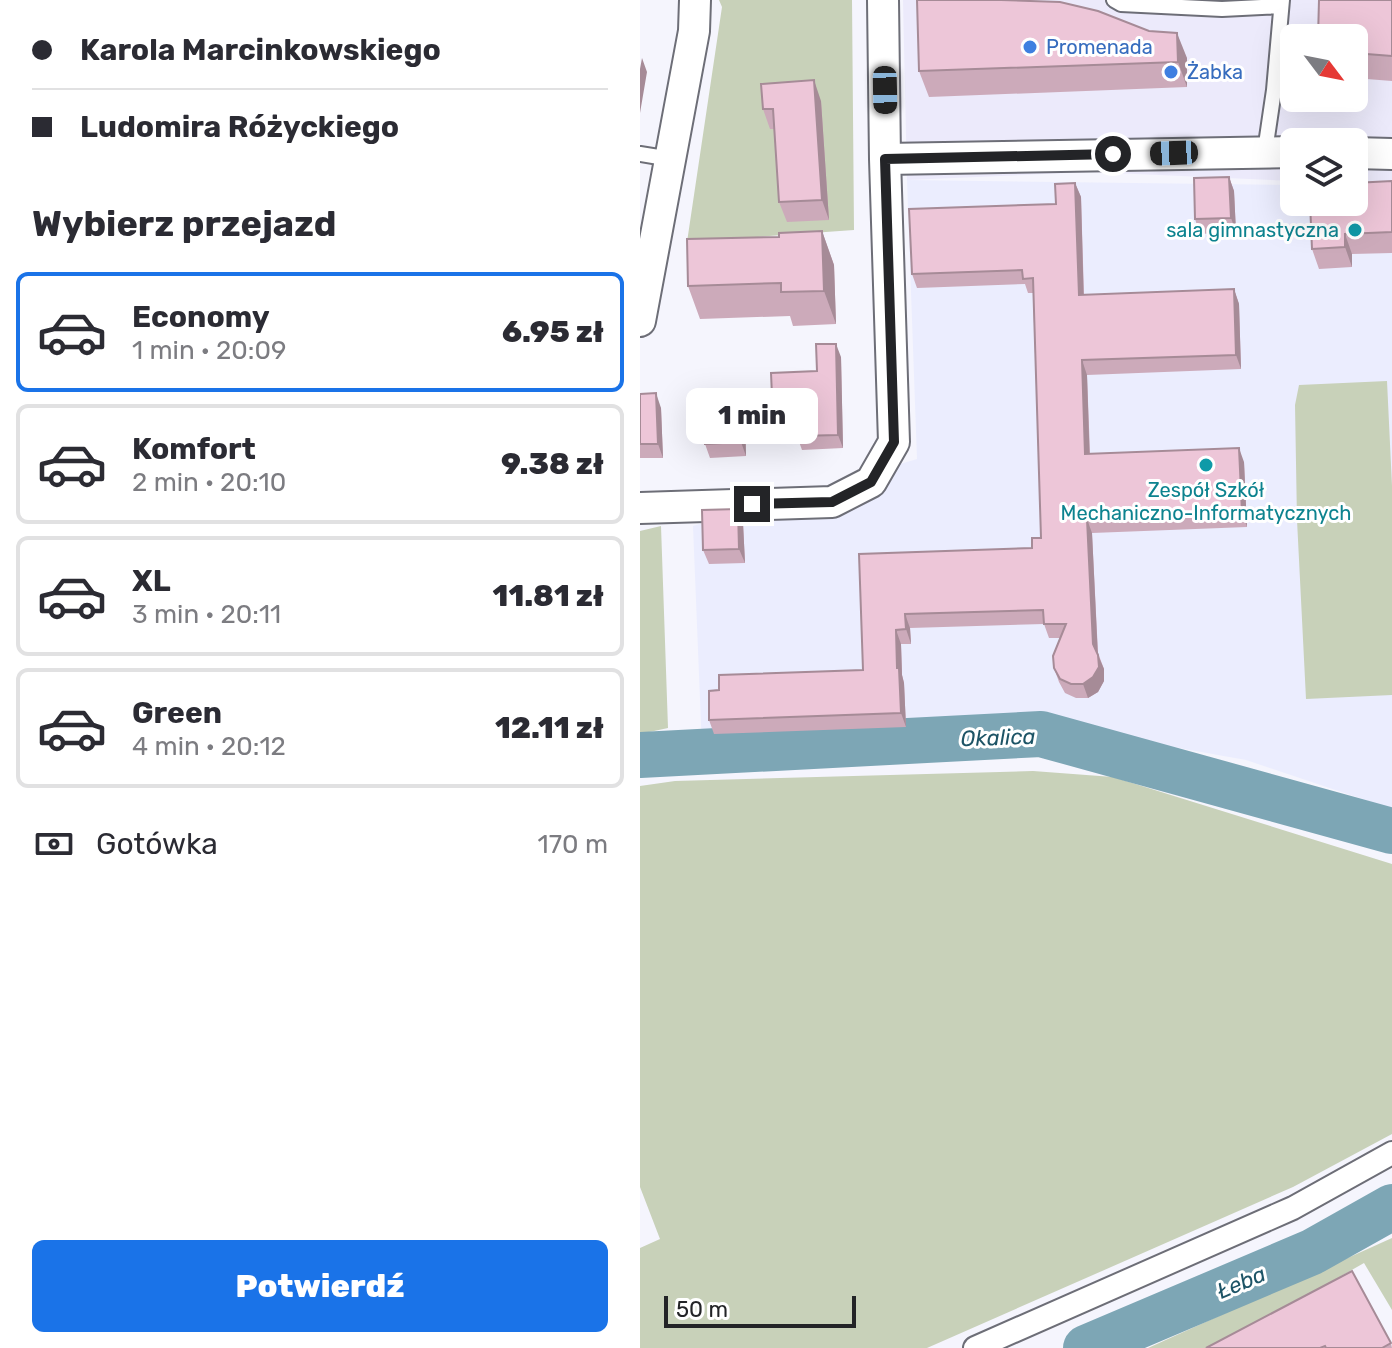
<!DOCTYPE html>
<html lang="pl">
<meta charset="utf-8">
<style>
body{margin:0;font-family:Rubik,sans-serif;background:#f2f2f3;color:#2b2b33;height:100vh;display:flex;flex-direction:column;font-size:30px;white-space:nowrap}
*{box-sizing:border-box;margin:0}
p{font-size:26px;color:#7c7c81}
.icon{flex:none;width:44px;height:44px;fill:none;stroke:currentColor;stroke-width:2;stroke-linecap:round;stroke-linejoin:round}
.map{position:relative;flex:1;overflow:hidden}
.panel{display:flex;flex-direction:column;background:#fff;width:640px}
.panel>*{flex:none}
.guide{display:grid;align-content:center;height:176px;padding:0 32px;background:#fff}
.needle{width:52px;rotate:122deg}
.controls{position:absolute;left:640px;top:24px;display:grid;gap:16px}
.controls a{display:grid;place-items:center;width:88px;height:88px;border-radius:12px;background:#fff;box-shadow:0 8px 32px #0002;font-size:40px}
.scale{position:absolute;left:24px;bottom:20px;width:192px;box-sizing:border-box;padding-left:8px;border:4px solid #232427;border-top:0;font-size:22px;line-height:28px;white-space:nowrap;color:#232427;-webkit-text-stroke:6px #fff;paint-order:stroke}
.end{position:absolute;width:36px;height:36px;margin:-18px;border:10px solid #232427;background:#fff;box-shadow:0 0 0 4px #fff}
.from{border-radius:50%}
.bubble{position:absolute;height:56px;border-radius:12px;background:#fff;box-shadow:0 8px 32px #0002;font-size:26px;font-weight:800;line-height:56px;text-align:center}
.car{position:absolute;width:24px;height:48px;margin:-24px -12px;border-radius:10px;box-shadow:0 0 6px 2px #0007;background:linear-gradient(#222 24%,#8ab4d8 0 40%,#222 0 76%,#8ab4d8 0 86%,#222 0)}
.guide b{display:flex;align-items:center;gap:28px;height:76px;font-size:30px}
.guide b+b{border-top:2px solid #e1e1e2}
.guide i{width:20px;height:20px;background:#2b2b33}
ul{padding:0;list-style:none}
li{display:flex;align-items:center;gap:24px;height:120px;margin:0 16px 12px;padding:0 16px;border:4px solid #e1e1e2;border-radius:12px}
li div{flex:1}
li b{display:block;font-size:30px}
li em{font-style:normal;font-weight:800}
li.current{border-color:#1a73e8}
li>.icon{width:72px;height:72px;stroke-width:1.5}
h2{padding:0 32px;font-size:36px;line-height:96px}
.pay{display:flex;align-items:center;gap:20px;height:88px;padding:0 32px;font-size:30px}
.pay p{margin-inline-start:auto}
.action{display:flex;gap:16px;margin-top:auto;padding:16px 32px}
.action a{flex:1;height:92px;border-radius:12px;background:#1a73e8;color:#fff;font-size:32px;font-weight:800;line-height:92px;text-align:center}
main{display:flex;flex:1;min-height:0}
.map>svg:first-child{display:block}
.commercial{fill:#eceafb;fill-rule:evenodd}
.built{fill:#ebedfe}
.green{fill:#c8d1b9}
.lines{fill:none;stroke-linecap:round;stroke-linejoin:round}
.river{stroke:#7da6b5;stroke-width:46}
.service-casing{stroke:#6d6e77;stroke-width:18}
.pedestrian-casing{stroke:#6d6e77;stroke-width:26}
.minor-casing{stroke:#6d6e77;stroke-width:34}
.service{stroke:#fff;stroke-width:14}
.pedestrian{stroke:#fff;stroke-width:22}
.minor{stroke:#fff;stroke-width:30}
.wall{fill:#ccaaba}
.shaded-wall{fill:#a68b97}
.building{fill:#edc6d8;stroke:#a68b97;stroke-width:2}
.route{stroke:#232427;stroke-width:10}
.shop-dot{fill:#3f7fe0;stroke:#fff;stroke-width:3}
.culture-dot{fill:#0f9aa8;stroke:#fff;stroke-width:3}
.labels{text-anchor:middle;stroke-width:6;stroke-linejoin:round;paint-order:stroke}
.shop-label{font-size:20px;fill:#366cbe;stroke:#fff;text-anchor:start}
.culture-label{font-size:20px;fill:#0d838f;stroke:#fff;text-anchor:end}
.water-label{font-size:22px;font-style:italic;fill:#1d5466;stroke:#fff}
</style>
<main>
<section class="panel">
<div class="guide">
<b><i class="from"></i>Karola Marcinkowskiego</b>
<b><i></i>Ludomira Różyckiego</b>
</div>
<h2>Wybierz przejazd</h2>
<ul>
<li class="current"><svg class="icon" aria-label="car" viewBox="0 0 24 24"><path d="M5 17H2v-5l4-1 3-4h7l3 4 3 1v5h-3M9 17h6M6 11h13"/><circle cx="7" cy="17" r="2"/><circle cx="17" cy="17" r="2"/></svg><div><b>Economy</b><p>1 min · 20:09</p></div><em>6.95 zł</em></li>
<li><svg class="icon" aria-label="car" viewBox="0 0 24 24"><path d="M5 17H2v-5l4-1 3-4h7l3 4 3 1v5h-3M9 17h6M6 11h13"/><circle cx="7" cy="17" r="2"/><circle cx="17" cy="17" r="2"/></svg><div><b>Komfort</b><p>2 min · 20:10</p></div><em>9.38 zł</em></li>
<li><svg class="icon" aria-label="car" viewBox="0 0 24 24"><path d="M5 17H2v-5l4-1 3-4h7l3 4 3 1v5h-3M9 17h6M6 11h13"/><circle cx="7" cy="17" r="2"/><circle cx="17" cy="17" r="2"/></svg><div><b>XL</b><p>3 min · 20:11</p></div><em>11.81 zł</em></li>
<li><svg class="icon" aria-label="car" viewBox="0 0 24 24"><path d="M5 17H2v-5l4-1 3-4h7l3 4 3 1v5h-3M9 17h6M6 11h13"/><circle cx="7" cy="17" r="2"/><circle cx="17" cy="17" r="2"/></svg><div><b>Green</b><p>4 min · 20:12</p></div><em>12.11 zł</em></li>
</ul>
<div class="pay"><svg class="icon" aria-label="cash" viewBox="0 0 24 24"><path d="M3 7h18v10H3z"/><circle cx="12" cy="12" r="2"/></svg>Gotówka<p>170 m</p></div>
<div class="action"><a>Potwierdź</a></div>
</section>
<div class="map">
<svg width="752" height="1348" viewBox="0 0 752 1348">
<rect width="100%" height="100%" fill="#f5f5fd"/>
<!-- commercial -->
<path class="commercial" d="M263 0H752V185L714 183V142H654V181L450 172 267 180ZM654 38H714V98H654Z"/>
<!-- built -->
<path class="built" d="M267 180 654 185V202H714L752 188V809L606 760 388 721 62 749 53 526 277 459Z"/>
<!-- green -->
<path class="green" d="M79 0H212L214 230 47 242 82 7Z
M747 381 752 486V695L666 699 657 520 655 405 659 385Z
M21 526 28 728 0 734V531Z
M393 771 473 777 752 864V1134L653 1187 287 1348H0V1248L20 1239 0 1187V786L35 781Z
M752 1238V1310L724 1263 575 1348H508Z"/>
<g class="lines">
<!-- river -->
<path class="river" d="M0 755 401 734 752 831
M446 1348 672 1252 752 1207"/>
<defs>
<path id="service" d="M474 0 481 4 582 9 641 6
M625 151 634 90 642 0
M0 154 31 159"/>
<path id="pedestrian" d="M335 1348 653 1208 752 1153"/>
<path id="minor" d="M714 153 752 154
M245 159 654 152
M0 321 54 31 55 0
M0 508 192 502 231 482 254 442 245 159 243 0"/>
</defs>
<!-- service casing -->
<use href="#service" class="service-casing"/>
<!-- pedestrian casing -->
<use href="#pedestrian" class="pedestrian-casing"/>
<!-- minor casing -->
<use href="#minor" class="minor-casing"/>
<!-- service -->
<use href="#service" class="service"/>
<!-- pedestrian -->
<use href="#pedestrian" class="pedestrian"/>
<!-- minor -->
<use href="#minor" class="minor"/>
</g>
<!-- wall -->
<path class="wall" d="M752 0V81L714 78V38Z
M509 31 547 58V87L289 97 279 71Z
M181 101 189 220 147 222 139 202 134 129H130L123 109Z
M589 177 594 191 596 232 560 234 555 219Z
M752 181V253L712 254V267L679 269 672 249Z
M435 183 441 197 444 295 594 289 599 304 601 369 447 375 450 453 604 462 607 527 452 533 458 653 464 669V681L458 692 448 698H436L425 693 419 682 414 668 420 638H409L404 624 270 628 271 644H261L262 675 264 683 266 727 74 734 69 720 79 690 223 670 219 554 392 548 401 538 393 293H388L385 284 277 288 272 274 416 204Z
M182 231 194 265 196 324 153 326 150 316 60 319 48 286 139 237Z
M201 357 203 448 162 450 157 436 156 409H137L132 396Z
M0 394 21 408 23 458H0Z
M105 421 106 456 70 458 65 444Z
M98 509 103 523 105 563 69 564 63 550Z
M751 1343 752 1348H566Z"/>
<!-- shaded-wall -->
<path class="shaded-wall" d="M537 33 547 58V87L538 62Z
M2 58 7 72 0 113V69Z
M174 80 181 101 189 220 182 200Z
M589 177 594 191 596 232 591 218Z
M435 183 441 197 444 309 439 295Z
M182 231 194 265 196 324 184 291Z
M705 234 712 254V267L705 247Z
M594 289 599 304 601 369 596 355Z
M196 344 201 357 203 448 198 435Z
M442 360 447 375 450 468 445 454Z
M16 393 21 408 23 458 18 444Z
M100 407 105 421 106 456 101 442Z
M599 448 604 462 607 527 602 513Z
M98 509 103 523 105 563 99 549Z
M447 519 452 533 458 658 453 644Z
M265 614 270 628 271 644 266 629Z
M256 630 261 644 262 675 264 683 266 727 261 713 257 668Z
M458 655 464 669V681L458 692 448 698 443 684Z"/>
<!-- building -->
<path class="building" d="M277 0H361L420 2 458 11 509 31 537 33 538 62 279 71Z
M679 0H752V56L714 53V38H678Z
M174 80 182 200 139 202 133 109H123L121 84Z
M589 177 591 218 555 219 554 178Z
M752 181V232L705 234V247L672 249 670 202H714V183Z
M435 183 439 295 594 289 596 355 442 360 445 454 599 448 602 513 447 519 453 644 458 655 459 667 453 677 443 684H431L420 679 414 668 413 656 426 624H404L403 610 265 614 266 629 256 630 257 668H259L261 713 69 720V691L79 690V675L223 670 219 554 392 548V538H401L393 278 383 279 382 270 272 274 269 209 416 204 415 184Z
M182 231 184 291 141 292V283L48 286 47 239 139 237V233Z
M176 344H196L198 435 157 436 156 395 132 396 131 373 177 371Z
M16 393 18 444H0V394Z
M100 407 101 442 65 444 64 409Z
M98 509 99 549 63 550 62 510Z
M712 1271 751 1343 742 1348H686L685 1346 680 1348H566Z"/>
<g class="lines">
<!-- route -->
<path class="route" d="M112 504 192 502 231 482 254 442 245 159 473 154"/>
</g>
<!-- markers -->
<g class="shop-dot">
<circle cx="390" cy="47" r="8"/>
<circle cx="531" cy="72" r="8"/>
</g>
<g class="culture-dot">
<circle cx="715" cy="230" r="8"/>
<circle cx="566" cy="465" r="8"/>
</g>
<g class="labels">
<!-- shop labels -->
<g class="shop-label">
<text x="406" y="54">Promenada</text>
<text x="547" y="79">Żabka</text>
</g>
<!-- culture labels -->
<g class="culture-label">
<text x="699" y="237">sala gimnastyczna</text>
<text x="566" y="497" text-anchor="middle">Zespół Szkół<tspan x="566" dy="23">Mechaniczno-Informatycznych</tspan></text>
</g>
<!-- water labels -->
<g class="water-label">
<text transform="translate(358 737) rotate(-2)" y="8">Okalica</text>
<text transform="translate(601 1282) rotate(-23)" y="8">Łeba</text>
</g>
</g>
</svg>
<div class="controls">
<a><svg class="needle" viewBox="-14 -14 28 28"><path d="M0-13l5 13h-10z" fill="#e53935"/><path d="M0 13l5-13h-10z" fill="#7c7c81"/></svg></a>
<a><svg class="icon" aria-label="layers" viewBox="0 0 24 24"><path d="M12 4l9 5-9 5-9-5zM3 14l9 5 9-5"/></svg></a>
</div>
<div class="scale">50 m</div>
<i class="end from" style="left:473px;top:154px"></i>
<i class="end" style="left:112px;top:504px"></i>
<div class="bubble" style="left:46px;top:388px;width:132px">1 min</div>
<i class="car" style="left:245px;top:90px;rotate:179deg"></i>
<i class="car" style="left:534px;top:153px;rotate:268deg"></i>
</div>
</main>
